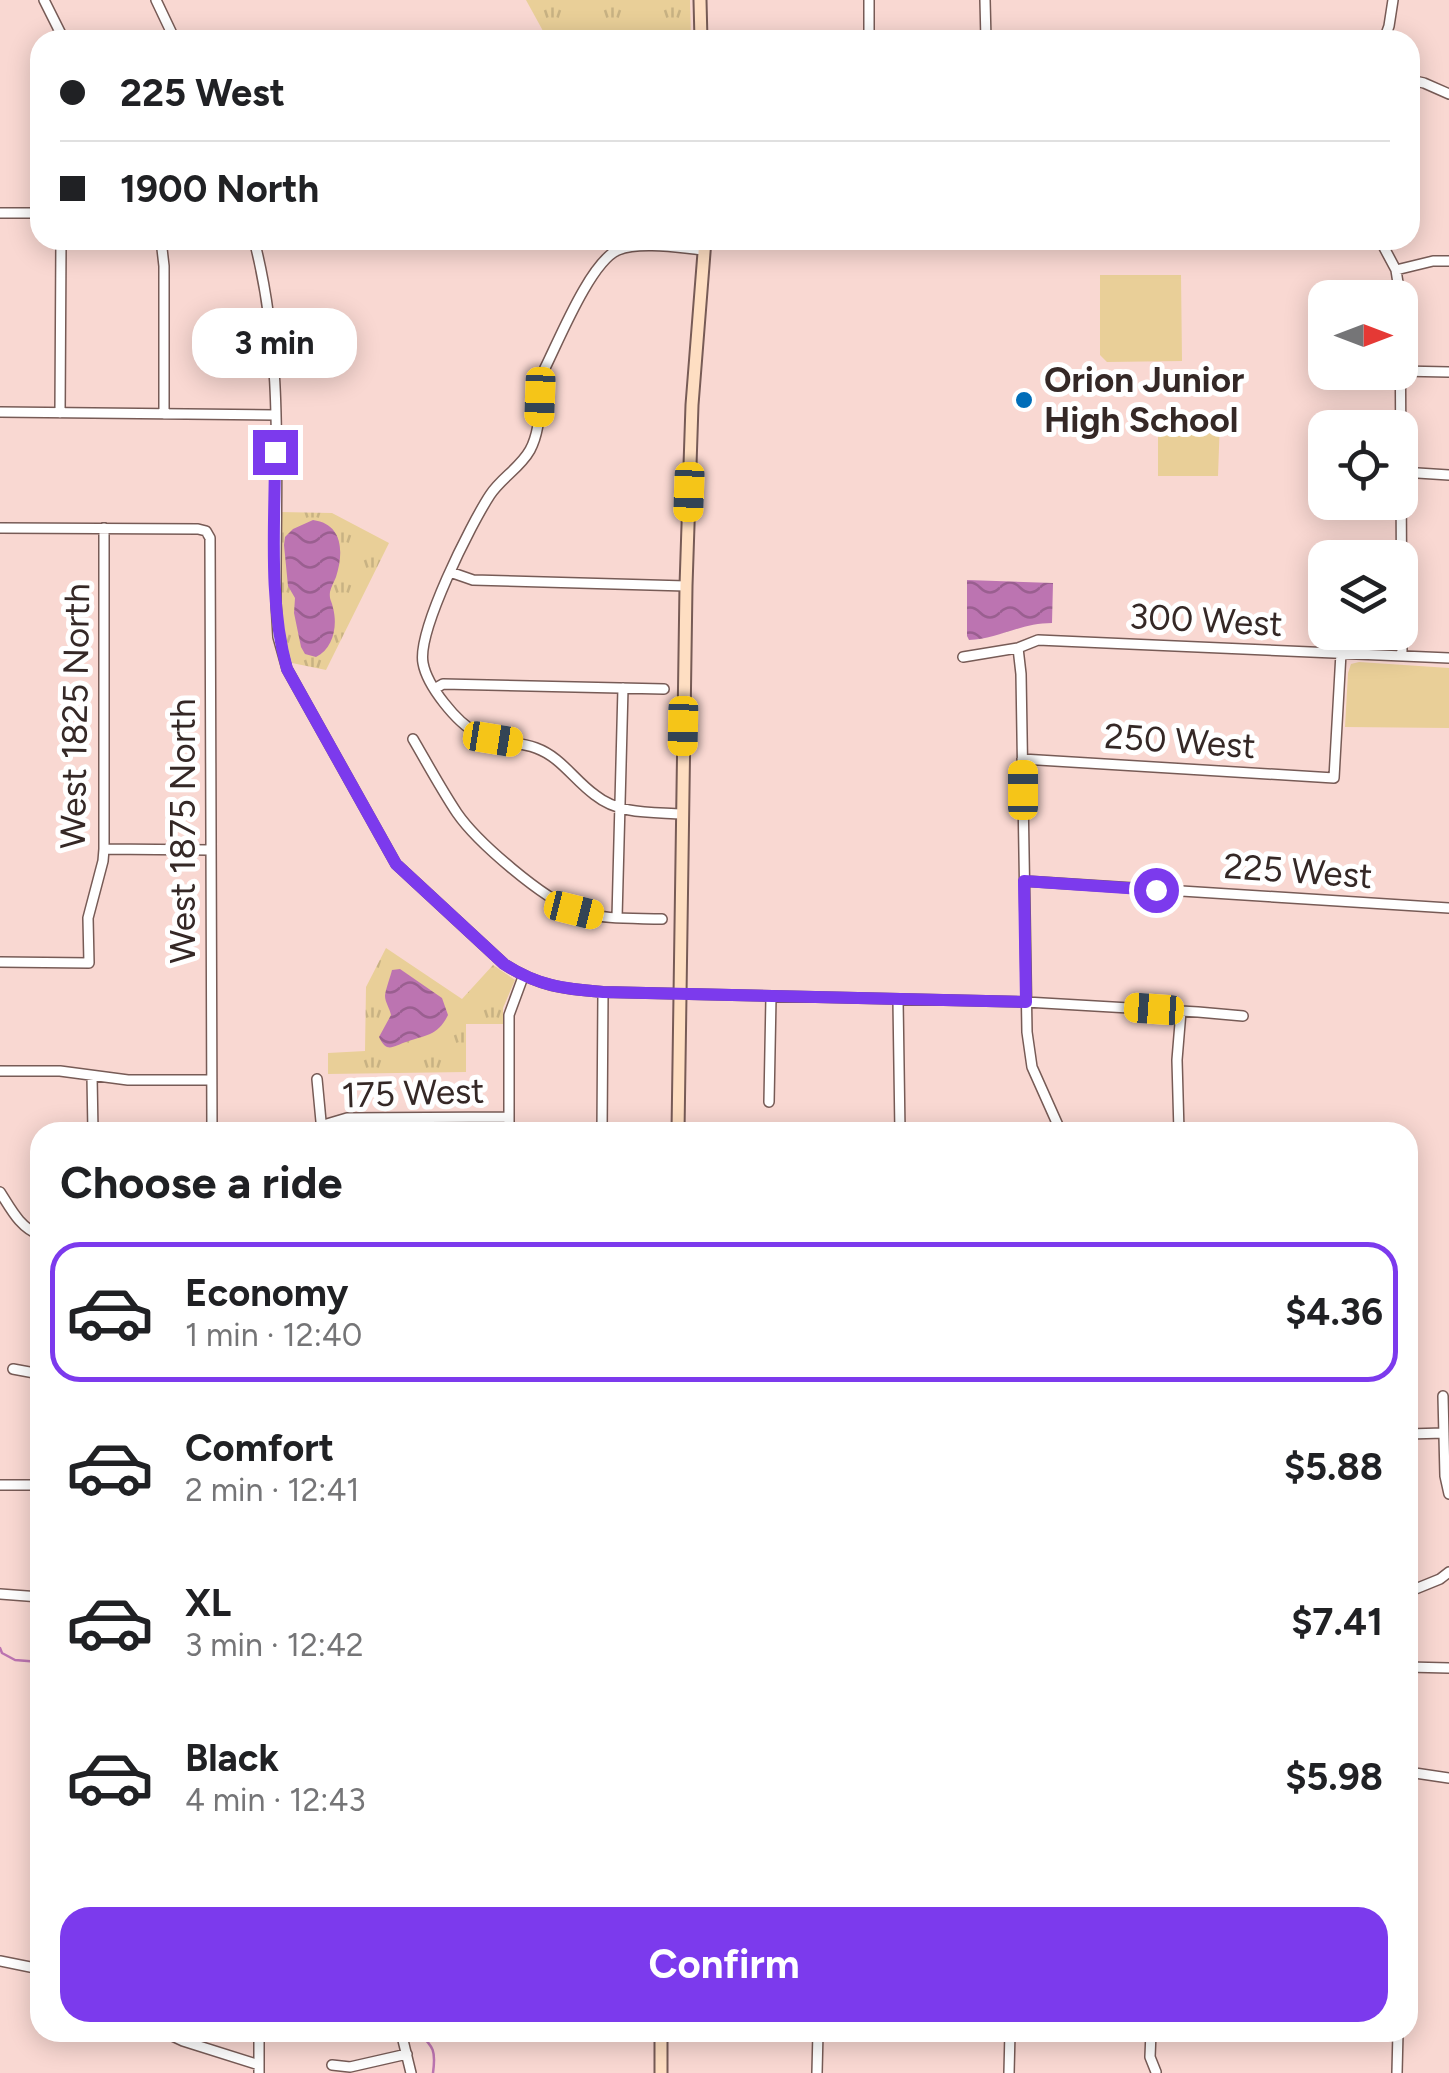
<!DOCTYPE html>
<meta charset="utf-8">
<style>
body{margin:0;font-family:Figtree,sans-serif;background:#f6f6f6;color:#202124;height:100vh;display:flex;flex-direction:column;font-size:38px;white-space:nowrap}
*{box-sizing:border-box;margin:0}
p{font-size:32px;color:#757577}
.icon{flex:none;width:55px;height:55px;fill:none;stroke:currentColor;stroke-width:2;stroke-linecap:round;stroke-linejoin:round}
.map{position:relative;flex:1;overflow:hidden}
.details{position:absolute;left:30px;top:1122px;width:1388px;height:920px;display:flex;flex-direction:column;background:#fff;border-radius:30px;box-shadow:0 5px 25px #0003}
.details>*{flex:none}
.hud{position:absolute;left:30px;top:30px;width:1390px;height:220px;border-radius:30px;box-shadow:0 5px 25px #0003;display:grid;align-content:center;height:220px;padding:0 30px;background:#fff}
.needle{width:65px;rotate:90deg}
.fabs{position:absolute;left:1308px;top:280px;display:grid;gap:20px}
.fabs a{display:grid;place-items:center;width:110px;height:110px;border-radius:20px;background:#fff;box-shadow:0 5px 25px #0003;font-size:50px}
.end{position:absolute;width:45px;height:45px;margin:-22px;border:12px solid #7c3aed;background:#fff;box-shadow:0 0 0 5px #fff}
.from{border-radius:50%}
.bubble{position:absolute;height:70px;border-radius:30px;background:#fff;box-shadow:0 5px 25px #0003;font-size:32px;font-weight:700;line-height:70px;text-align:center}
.car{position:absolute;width:30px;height:60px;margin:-30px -15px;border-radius:12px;box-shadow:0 0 8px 2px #0007;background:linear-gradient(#f5c518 24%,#345 0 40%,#f5c518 0 76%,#345 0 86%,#f5c518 0)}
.hud b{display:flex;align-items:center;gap:35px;height:95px;font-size:38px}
.hud b+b{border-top:2px solid #e0e0e0}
.hud i{width:25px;height:25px;background:#202124}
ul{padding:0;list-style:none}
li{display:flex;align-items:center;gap:30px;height:140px;margin:0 20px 15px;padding:0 10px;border:5px solid transparent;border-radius:30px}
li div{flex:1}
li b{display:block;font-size:38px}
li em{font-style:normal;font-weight:700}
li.current{border-color:#7c3aed}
li>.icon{width:90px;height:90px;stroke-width:1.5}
h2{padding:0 30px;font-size:45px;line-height:120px}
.button{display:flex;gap:20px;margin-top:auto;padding:20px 30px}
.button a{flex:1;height:115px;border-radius:30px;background:#7c3aed;color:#fff;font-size:40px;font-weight:700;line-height:115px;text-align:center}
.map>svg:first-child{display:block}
.green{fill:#e9cf98}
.park{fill:url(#park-tufts)}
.water{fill:url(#water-waves)}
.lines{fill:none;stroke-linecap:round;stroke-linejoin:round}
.stream{stroke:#bc74b1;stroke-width:2.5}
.street-casing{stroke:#775b56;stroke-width:12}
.secondary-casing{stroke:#775b56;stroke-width:15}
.street{stroke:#fff;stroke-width:9}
.secondary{stroke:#fedec2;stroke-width:11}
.route{stroke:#7c3aed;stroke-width:12}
.poi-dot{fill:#006db8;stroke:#fff;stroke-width:4}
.labels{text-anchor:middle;stroke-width:10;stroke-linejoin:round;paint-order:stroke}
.poi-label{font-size:35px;font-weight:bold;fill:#352826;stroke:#fff;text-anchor:start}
.street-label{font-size:35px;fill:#352826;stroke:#fff}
</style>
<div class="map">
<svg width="1449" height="2073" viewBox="0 0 1449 2073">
<defs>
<pattern id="park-tufts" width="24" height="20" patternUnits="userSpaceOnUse" patternTransform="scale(2.5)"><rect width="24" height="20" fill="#e9cf98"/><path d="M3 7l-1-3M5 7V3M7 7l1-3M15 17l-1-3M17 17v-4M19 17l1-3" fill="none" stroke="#c8b283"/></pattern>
<pattern id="water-waves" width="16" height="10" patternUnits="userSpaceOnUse" patternTransform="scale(2.5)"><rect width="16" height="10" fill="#bc74b1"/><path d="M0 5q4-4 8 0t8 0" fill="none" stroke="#9a5f90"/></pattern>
</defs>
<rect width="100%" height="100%" fill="#f9d8d2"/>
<!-- green -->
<path class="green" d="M1100 275H1181L1182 361 1107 362 1100 355Z
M1164 419H1220L1218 476H1158V426Z
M1359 662 1449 668V728L1345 727 1348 673 1351 664Z"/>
<!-- park -->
<path class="park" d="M526 0H690L691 40H548Z
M280 512 332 513 389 543 326 670 292 663 282 634 280 601Z
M386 948 462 999 493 965 515 980 503 1008V1024H466V1072L328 1074V1053L365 1051 366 987Z"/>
<!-- water -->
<path class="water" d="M313 520C343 524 344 552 336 577 334 582 331 587 330 592 329 600 332 601 333 608 338 626 333 649 316 657L305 654 301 647 294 613 295 598 288 586 284 545 285 537 293 529Z
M967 580 1053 583 1052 623C1020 623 996 640 969 640L967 636Z
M400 969 442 998 448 1015C438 1036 425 1035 406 1042 393 1046 387 1054 379 1037L391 1015C390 1009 385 1002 385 996 385 991 391 975 392 970Z"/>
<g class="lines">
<!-- stream -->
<path class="stream" d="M0 1648 2 1653 15 1660 40 1662
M418 2032C434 2047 436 2051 433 2073"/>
<defs>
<path id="street" d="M44 0 64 40
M156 0 175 40
M869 0V40
M985 0 986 40
M1384 40 1389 26 1393 0
M1410 80 1424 83 1449 94
M0 213H40
M161 240 164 266V414
M254 240C285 358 275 482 276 603L278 637 287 669 396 864 504 964C538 986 563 989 603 992L1026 1002 1198 1012 1243 1016
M1380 240 1396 270 1400 296 1402 656
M1396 270 1433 261H1449
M1400 371 1449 372
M0 412 275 415
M60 413 61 240
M1402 472 1449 475
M0 528 198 529 206 531 210 538 212 1132
M450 572 473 580 686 586
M1018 648 1021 674 1027 1032 1032 1067 1061 1132
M963 657 1018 648 1038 640 1449 658
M436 688 443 684 664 689
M413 739C427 763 441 789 457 813 477 842 543 899 577 911 604 920 633 918 662 919
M1022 759 1334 778 1341 653
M682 814C652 812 620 815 595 795 574 780 561 757 536 748 517 741 496 743 477 733 457 723 427 686 423 663 417 631 471 524 490 495 501 478 520 468 530 450 543 426 538 395 545 368 559 340 591 261 618 250 640 241 681 248 704 250
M104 849 210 850
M1024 881 1449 908
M617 918 623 688
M0 962 89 963 88 918 103 861 104 849V528
M898 1000 900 1132
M0 1071H60L128 1080H210
M92 1076 93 1132
M317 1079 322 1132
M769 1102 771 997
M320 1126 347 1118 509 1117
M509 1132V1015L523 977
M602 1132 603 992
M1179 1132 1177 1060 1181 1011
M0 1192C11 1209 20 1228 40 1235
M13 1369 40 1374
M1443 1396 1445 1476 1449 1494
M1408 1434 1444 1433
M0 1485H40
M1408 1592 1440 1579 1449 1572
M0 1594 40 1597
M1408 1667 1449 1668
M1408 1772 1449 1778
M0 1961 40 1969
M164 2032 183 2041 259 2065
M401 2032 411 2073
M1151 2032 1150 2057 1156 2072
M332 2065 350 2067 407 2054
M259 2073V2032
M817 2073 818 2032
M1009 2073 1010 2032
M1397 2073 1398 2032"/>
<path id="secondary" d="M700 0 701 40
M678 1132 686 586 692 405 705 240
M661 2073V2032"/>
</defs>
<!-- street casing -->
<use href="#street" class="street-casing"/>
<!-- secondary casing -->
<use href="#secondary" class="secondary-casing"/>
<!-- street -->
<use href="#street" class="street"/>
<!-- secondary -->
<use href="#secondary" class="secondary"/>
</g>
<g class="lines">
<!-- route -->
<path class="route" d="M275 452C275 524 268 600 287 669L396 864 504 964C538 986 564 989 603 992L1026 1002 1024 881 1156 890"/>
</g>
<!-- markers -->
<circle class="poi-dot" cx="1024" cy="400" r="10"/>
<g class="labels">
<!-- poi labels -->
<g class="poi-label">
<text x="1044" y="392">Orion Junior<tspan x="1044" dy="40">High School</tspan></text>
</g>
<!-- street labels -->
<g class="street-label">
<text transform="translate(1206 620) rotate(3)" y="12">300 West</text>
<text transform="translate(75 716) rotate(-89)" y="12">West 1825 North</text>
<text transform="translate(1180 741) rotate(4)" y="12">250 West</text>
<text transform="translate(183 831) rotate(-90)" y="12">West 1875 North</text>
<text transform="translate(1298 871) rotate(4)" y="12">225 West</text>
<text transform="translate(413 1093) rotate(-2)" y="12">175 West</text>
</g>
</g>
</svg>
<div class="fabs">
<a><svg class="needle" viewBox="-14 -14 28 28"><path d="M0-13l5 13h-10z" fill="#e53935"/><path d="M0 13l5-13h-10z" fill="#757577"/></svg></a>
<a><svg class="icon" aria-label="locate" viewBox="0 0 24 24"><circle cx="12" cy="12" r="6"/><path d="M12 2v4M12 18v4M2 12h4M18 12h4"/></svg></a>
<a><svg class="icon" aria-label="layers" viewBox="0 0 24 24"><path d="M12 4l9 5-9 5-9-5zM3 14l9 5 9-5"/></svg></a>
</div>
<i class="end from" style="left:1156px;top:890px"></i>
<i class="end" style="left:275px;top:452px"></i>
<div class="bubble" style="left:192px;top:308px;width:165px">3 min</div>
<i class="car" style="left:540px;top:397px;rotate:182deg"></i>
<i class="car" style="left:689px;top:492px;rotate:182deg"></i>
<i class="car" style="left:683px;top:726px;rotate:181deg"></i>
<i class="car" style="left:493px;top:739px;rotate:99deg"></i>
<i class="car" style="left:1023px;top:790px;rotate:0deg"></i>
<i class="car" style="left:574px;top:910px;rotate:104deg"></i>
<i class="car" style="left:1154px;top:1009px;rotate:274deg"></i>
<div class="hud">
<b><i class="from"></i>225 West</b>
<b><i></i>1900 North</b>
</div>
<section class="details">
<h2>Choose a ride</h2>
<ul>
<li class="current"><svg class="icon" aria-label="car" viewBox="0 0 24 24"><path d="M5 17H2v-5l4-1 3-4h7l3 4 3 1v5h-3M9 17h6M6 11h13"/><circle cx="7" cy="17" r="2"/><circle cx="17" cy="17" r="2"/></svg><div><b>Economy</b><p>1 min · 12:40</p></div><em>$4.36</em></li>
<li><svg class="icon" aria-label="car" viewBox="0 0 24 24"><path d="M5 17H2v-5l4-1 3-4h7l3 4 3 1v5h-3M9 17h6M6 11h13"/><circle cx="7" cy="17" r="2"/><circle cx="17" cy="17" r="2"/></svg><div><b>Comfort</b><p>2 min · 12:41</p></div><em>$5.88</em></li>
<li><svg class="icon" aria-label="car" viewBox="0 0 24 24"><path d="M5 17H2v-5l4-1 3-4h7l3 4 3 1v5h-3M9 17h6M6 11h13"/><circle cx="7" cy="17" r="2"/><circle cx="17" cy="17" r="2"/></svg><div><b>XL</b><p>3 min · 12:42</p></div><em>$7.41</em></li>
<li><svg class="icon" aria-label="car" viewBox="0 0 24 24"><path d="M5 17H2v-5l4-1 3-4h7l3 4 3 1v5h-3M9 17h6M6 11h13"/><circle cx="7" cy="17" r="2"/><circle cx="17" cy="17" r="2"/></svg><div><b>Black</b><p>4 min · 12:43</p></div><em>$5.98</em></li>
</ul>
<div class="button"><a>Confirm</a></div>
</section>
</div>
